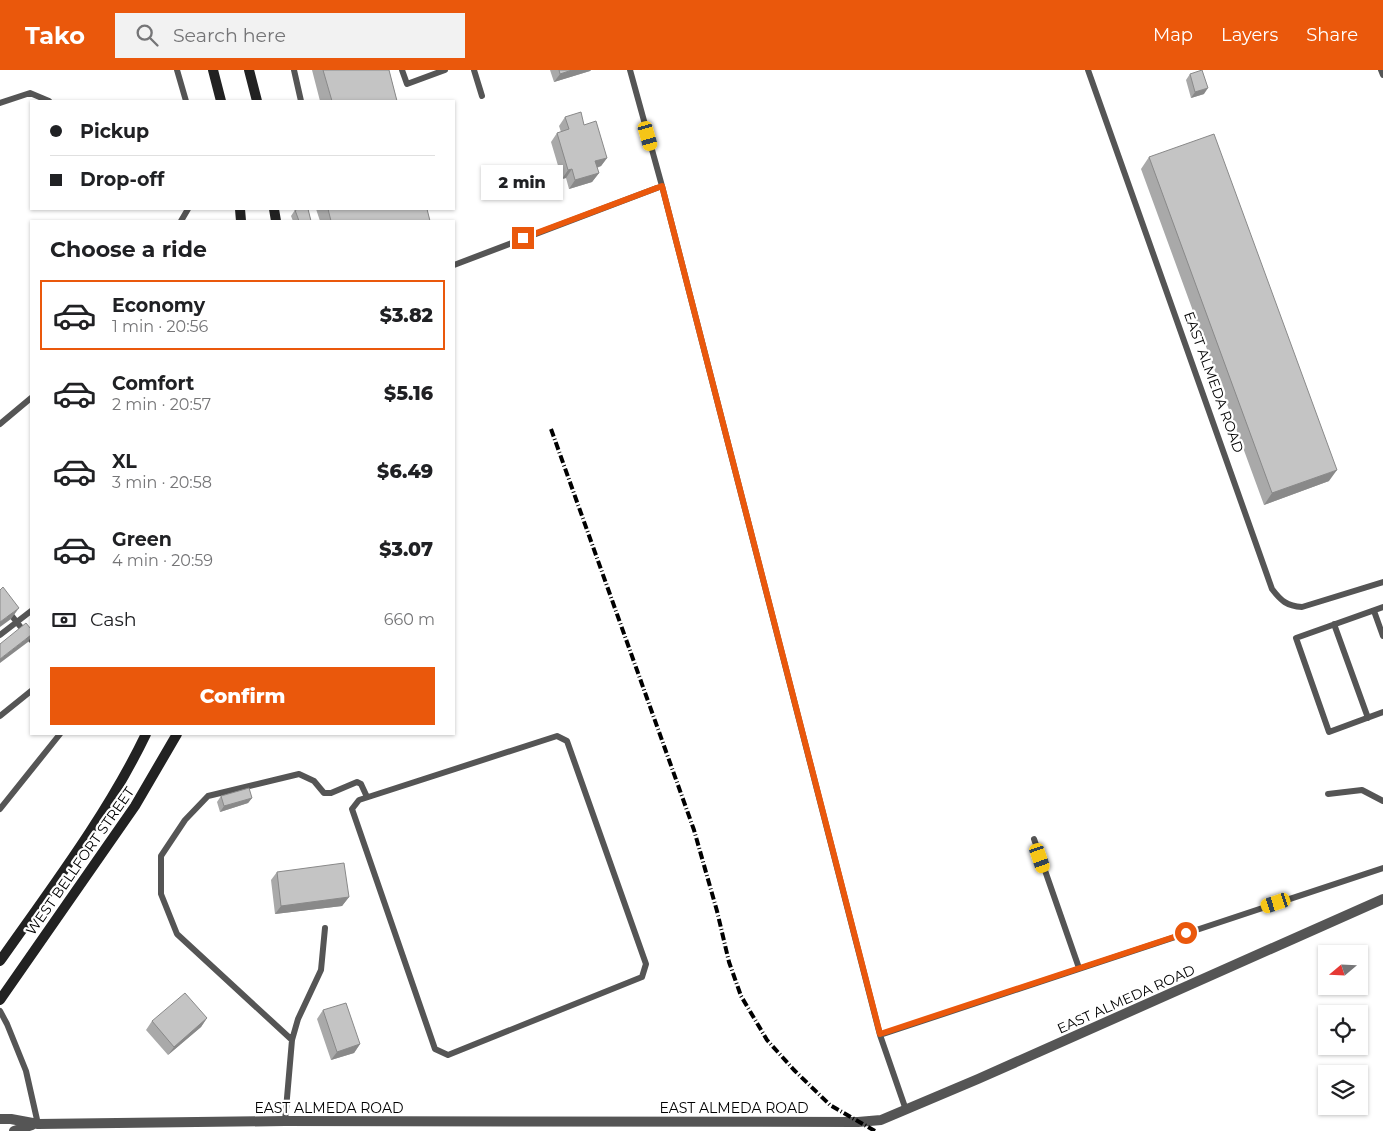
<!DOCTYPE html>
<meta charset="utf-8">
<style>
body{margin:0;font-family:Montserrat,sans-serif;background:#f2f2f2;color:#202124;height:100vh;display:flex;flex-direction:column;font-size:19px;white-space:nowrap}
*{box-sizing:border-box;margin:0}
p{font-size:16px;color:#757577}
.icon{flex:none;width:28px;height:28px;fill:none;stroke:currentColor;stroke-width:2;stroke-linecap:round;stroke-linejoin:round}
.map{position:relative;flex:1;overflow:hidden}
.panel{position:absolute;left:30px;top:150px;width:425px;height:515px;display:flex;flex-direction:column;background:#fff;border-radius:0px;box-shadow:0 1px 4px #0004}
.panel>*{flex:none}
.top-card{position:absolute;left:30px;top:30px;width:425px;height:110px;border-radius:0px;box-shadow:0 1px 4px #0004;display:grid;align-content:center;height:110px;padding:0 20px;background:#fff}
.needle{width:32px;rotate:251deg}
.buttons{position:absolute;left:1318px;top:875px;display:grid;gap:10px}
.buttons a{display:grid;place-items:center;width:50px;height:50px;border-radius:0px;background:#fff;box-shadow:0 1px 4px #0004;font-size:25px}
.end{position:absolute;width:22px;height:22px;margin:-11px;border:6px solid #ea580c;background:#fff;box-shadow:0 0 0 2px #fff}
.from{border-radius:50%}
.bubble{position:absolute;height:35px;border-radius:0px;background:#fff;box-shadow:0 1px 4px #0004;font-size:16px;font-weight:800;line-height:35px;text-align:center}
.car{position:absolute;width:15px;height:30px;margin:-15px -8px;border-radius:6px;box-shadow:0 0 4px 1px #0007;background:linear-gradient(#f5c518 24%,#345 0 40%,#f5c518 0 76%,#345 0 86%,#f5c518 0)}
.top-card b{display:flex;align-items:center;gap:18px;height:48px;font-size:19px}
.top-card b+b{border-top:1px solid #e0e0e0}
.top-card i{width:12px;height:12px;background:#202124}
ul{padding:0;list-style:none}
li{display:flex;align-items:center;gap:15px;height:70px;margin:0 10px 8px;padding:0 10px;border:2px solid transparent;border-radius:0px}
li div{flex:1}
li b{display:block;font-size:19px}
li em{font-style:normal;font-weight:800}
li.current{border-color:#ea580c}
li>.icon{width:45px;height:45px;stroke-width:1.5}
h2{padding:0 20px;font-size:22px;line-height:60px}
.pay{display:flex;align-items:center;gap:12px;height:55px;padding:0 20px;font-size:19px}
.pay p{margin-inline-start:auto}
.cta{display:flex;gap:10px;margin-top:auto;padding:10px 20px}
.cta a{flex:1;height:58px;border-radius:0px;background:#ea580c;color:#fff;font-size:20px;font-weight:800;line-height:58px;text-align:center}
header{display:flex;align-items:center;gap:30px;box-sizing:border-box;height:70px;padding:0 25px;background:#ea580c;color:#fff}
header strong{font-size:24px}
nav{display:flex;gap:28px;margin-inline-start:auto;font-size:18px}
.search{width:350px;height:45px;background:#f2f2f2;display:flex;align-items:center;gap:12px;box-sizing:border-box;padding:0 18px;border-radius:0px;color:#757577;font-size:19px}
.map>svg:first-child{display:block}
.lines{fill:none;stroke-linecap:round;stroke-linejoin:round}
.service{stroke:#555;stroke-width:6}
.minor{stroke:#555;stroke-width:10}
.secondary{stroke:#222;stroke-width:10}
.rail{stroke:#000;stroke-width:4;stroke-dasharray:8 2.5 1 2.5;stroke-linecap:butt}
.wall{fill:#a9a9a9}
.shaded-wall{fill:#898989}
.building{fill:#c4c4c4;stroke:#898989}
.route{stroke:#ea580c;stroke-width:6}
.labels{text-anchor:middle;stroke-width:4.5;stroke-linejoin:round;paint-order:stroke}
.street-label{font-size:14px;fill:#000;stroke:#fff}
</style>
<header>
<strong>Tako</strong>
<div class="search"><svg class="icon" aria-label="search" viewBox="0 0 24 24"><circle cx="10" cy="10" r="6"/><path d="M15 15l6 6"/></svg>Search here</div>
<nav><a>Map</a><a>Layers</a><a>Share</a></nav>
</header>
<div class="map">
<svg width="1383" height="1061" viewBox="0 0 1383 1061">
<rect width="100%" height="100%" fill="#fff"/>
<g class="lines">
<!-- service -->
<path class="service" d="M177 0 186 31
M294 0 301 31
M402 0 407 14 445 0
M474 0 482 26
M630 0 662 116 880 965 906 1040
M1088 0 1272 519C1281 531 1287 536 1302 537L1383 512
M1381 0 1383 5
M0 33 30 23 49 31
M181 151 188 139
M454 195 662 116
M0 354 31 328
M0 531 31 570
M1383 537 1296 568 1329 662 1383 642
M1374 541 1383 566
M1334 554 1368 648
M0 565 31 541
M0 646 31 621
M557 666 567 671 646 894 642 907 448 985 435 979 352 739 359 730Z
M1328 724 1362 720 1383 731
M0 739 60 664
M1034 769 1079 898
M0 941 7 954 26 1001 38 1054
M880 965 1383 798
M292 970 298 949 321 900 325 858
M285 1051 292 970 177 864 161 824V786L185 750 208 726 299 704 314 711 324 723H331L357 712 361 714 367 727"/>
<!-- minor -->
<path class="minor" d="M0 1049H11L38 1054 285 1051 858 1052 881 1050 978 1009 1383 829
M14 1061 32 1055"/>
<!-- secondary -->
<path class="secondary" d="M213 0 221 31
M249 0 257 31
M240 139 241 151
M274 139 276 151
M0 891C52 817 107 745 146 664
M0 930 135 736 177 664"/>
<!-- rail -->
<path class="rail" d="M551 359 694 760 717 841 729 892 741 926 767 970 794 1000 830 1035 875 1061"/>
</g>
<!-- wall -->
<path class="wall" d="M312 0H389L397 31H320Z
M550 0H591L590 1 554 12Z
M1190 4 1204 24 1191 28 1186 10Z
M565 47 584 55 607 88 601 96 597 98 599 103 592 112 569 119 566 108 562 109 551 72 557 63 561 62 559 56Z
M1149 87 1329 411 1264 435 1141 99Z
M295 139H308L311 151H293L291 146 295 140Z
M316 139H427L430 151H320Z
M221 726 252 728 248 733 220 742 217 732Z
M277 802 349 827 342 836 275 844 271 810Z
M323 940 360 974 354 983 331 990 317 949Z
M207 948 201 957 168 985 146 960 152 951Z"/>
<!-- shaded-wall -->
<path class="shaded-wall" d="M572 0H591L590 1 554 12 560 4Z
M1208 18 1204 24 1191 28 1195 22Z
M607 88 601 96 589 100 595 91Z
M572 99 566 108 562 109 568 100Z
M599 103 592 112 569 119 575 110Z
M1337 400 1329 411 1264 435 1272 423Z
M19 538 11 549 0 557V552Z
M31 565V567L28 572 0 593V589Z
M252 728 248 733 220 742 224 736Z
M349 827 342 836 275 844 281 836Z
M207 948 201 957 168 985 174 977Z
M360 974 354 983 331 990 337 982Z"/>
<!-- building -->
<path class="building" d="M323 0H389L397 31H332Z
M559 0H572L560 4Z
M1202 0 1208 18 1195 22 1190 4Z
M581 42 584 55 596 51 607 88 595 91 599 103 575 110 572 99 568 100 557 63 569 59 565 47Z
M1214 64 1337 400 1272 423 1149 87Z
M300 139H308L311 151H299L295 140Z
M328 139H427L430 151H331Z
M3 517 19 538 0 552V520Z
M26 553 31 559V565L0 589V574Z
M249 718 252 728 224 736 221 726Z
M344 793 349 827 281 836 277 802Z
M185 923 207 948 174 977 152 951Z
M346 933 360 974 337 982 323 940Z"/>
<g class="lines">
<!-- route -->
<path class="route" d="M523 168 662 116 880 964 1186 863"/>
</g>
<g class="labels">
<!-- street labels -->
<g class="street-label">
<text transform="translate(1214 312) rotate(70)" y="5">EAST ALMEDA ROAD</text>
<text transform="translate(80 791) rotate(-55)" y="5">WEST BELLFORT STREET</text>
<text transform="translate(1126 929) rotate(-24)" y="5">EAST ALMEDA ROAD</text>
<text x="329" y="1043">EAST ALMEDA ROAD</text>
<text x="734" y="1043">EAST ALMEDA ROAD</text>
</g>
</g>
</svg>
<div class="buttons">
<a><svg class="needle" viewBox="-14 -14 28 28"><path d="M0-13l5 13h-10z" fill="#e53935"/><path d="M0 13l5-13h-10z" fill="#757577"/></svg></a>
<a><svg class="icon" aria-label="locate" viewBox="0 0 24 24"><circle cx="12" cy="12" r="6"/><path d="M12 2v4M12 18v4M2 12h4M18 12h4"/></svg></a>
<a><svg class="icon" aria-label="layers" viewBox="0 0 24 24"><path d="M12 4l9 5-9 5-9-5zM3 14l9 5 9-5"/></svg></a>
</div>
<i class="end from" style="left:1186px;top:863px"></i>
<i class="end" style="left:523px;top:168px"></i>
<div class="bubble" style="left:481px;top:95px;width:82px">2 min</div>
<i class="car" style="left:648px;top:66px;rotate:164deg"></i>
<i class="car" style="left:1040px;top:788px;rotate:161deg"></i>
<i class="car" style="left:1276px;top:833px;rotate:252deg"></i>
<div class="top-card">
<b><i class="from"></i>Pickup</b>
<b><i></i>Drop-off</b>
</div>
<section class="panel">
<h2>Choose a ride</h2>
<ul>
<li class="current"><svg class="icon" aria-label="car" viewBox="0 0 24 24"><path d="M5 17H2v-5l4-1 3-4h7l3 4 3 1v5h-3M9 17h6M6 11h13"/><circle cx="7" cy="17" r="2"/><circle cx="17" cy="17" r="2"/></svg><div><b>Economy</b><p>1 min · 20:56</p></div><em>$3.82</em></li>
<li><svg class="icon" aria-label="car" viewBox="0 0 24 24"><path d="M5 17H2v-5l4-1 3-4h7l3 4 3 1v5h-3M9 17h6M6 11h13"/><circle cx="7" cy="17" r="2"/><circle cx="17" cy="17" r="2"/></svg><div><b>Comfort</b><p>2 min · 20:57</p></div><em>$5.16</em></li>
<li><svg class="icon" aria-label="car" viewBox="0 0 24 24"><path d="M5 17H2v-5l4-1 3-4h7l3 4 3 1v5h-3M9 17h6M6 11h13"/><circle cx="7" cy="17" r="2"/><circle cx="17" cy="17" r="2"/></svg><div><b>XL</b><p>3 min · 20:58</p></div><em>$6.49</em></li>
<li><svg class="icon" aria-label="car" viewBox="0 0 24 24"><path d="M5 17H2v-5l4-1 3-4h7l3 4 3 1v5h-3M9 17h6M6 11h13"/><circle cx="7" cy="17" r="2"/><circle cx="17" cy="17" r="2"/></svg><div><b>Green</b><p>4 min · 20:59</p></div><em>$3.07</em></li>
</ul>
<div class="pay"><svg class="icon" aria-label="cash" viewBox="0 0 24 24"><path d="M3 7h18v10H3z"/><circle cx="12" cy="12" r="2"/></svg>Cash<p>660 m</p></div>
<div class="cta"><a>Confirm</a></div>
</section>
</div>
